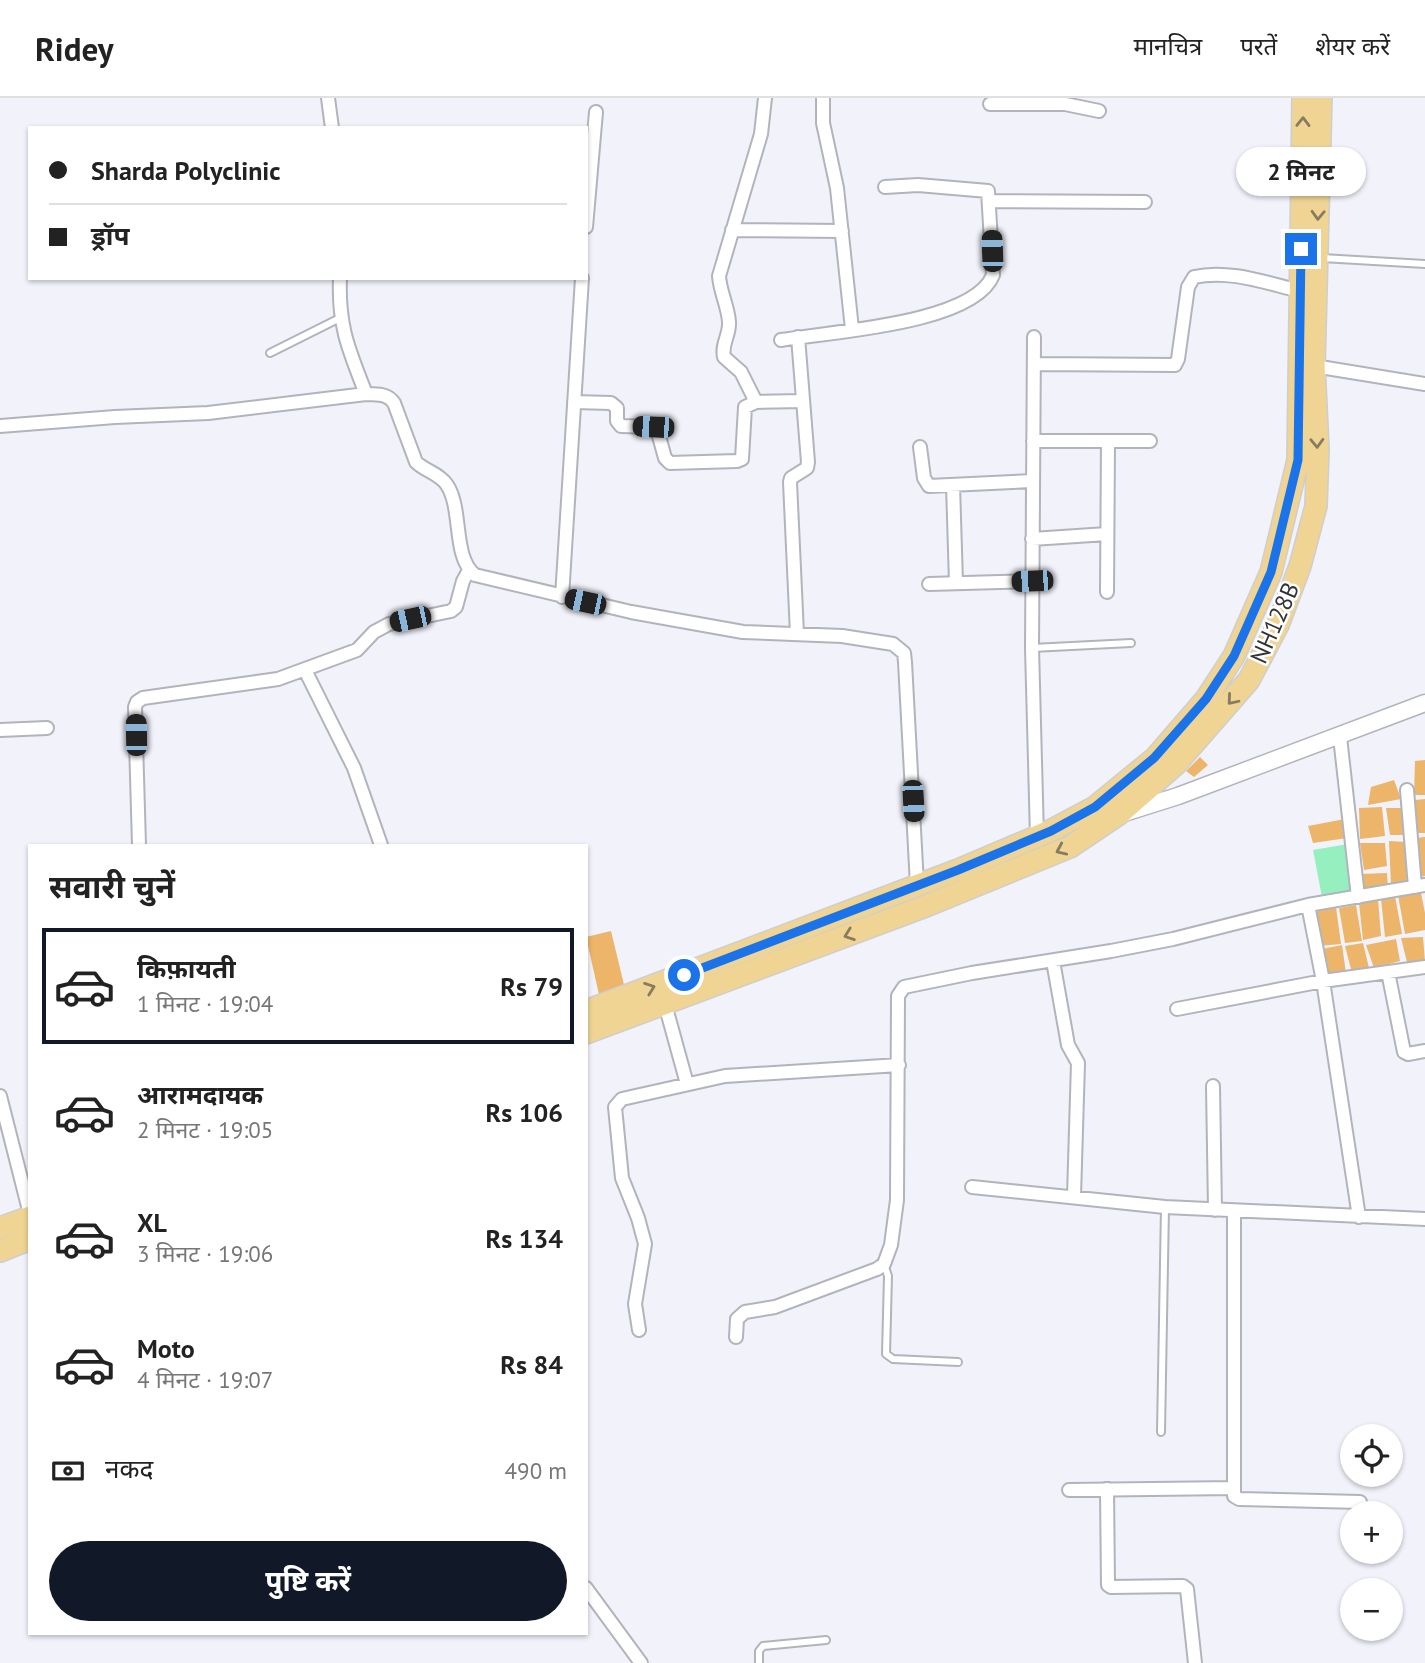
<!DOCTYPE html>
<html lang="hi">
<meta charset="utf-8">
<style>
body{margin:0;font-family:"PT Sans","Noto Sans Devanagari",sans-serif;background:#f6f6f6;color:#222;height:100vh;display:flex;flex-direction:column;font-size:26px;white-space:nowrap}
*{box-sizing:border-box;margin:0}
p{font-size:23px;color:#767676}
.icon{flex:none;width:38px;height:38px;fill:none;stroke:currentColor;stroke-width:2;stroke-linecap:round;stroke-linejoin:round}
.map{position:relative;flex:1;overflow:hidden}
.sheet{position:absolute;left:28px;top:746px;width:560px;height:791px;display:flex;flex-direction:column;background:#fff;border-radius:0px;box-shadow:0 2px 5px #0004}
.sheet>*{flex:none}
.guide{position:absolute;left:28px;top:28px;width:560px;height:154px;border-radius:0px;box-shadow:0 2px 5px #0004;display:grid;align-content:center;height:154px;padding:0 21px;background:#fff}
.tools{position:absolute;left:1340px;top:1326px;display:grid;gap:14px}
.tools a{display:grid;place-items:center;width:63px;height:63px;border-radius:50%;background:#fff;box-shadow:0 2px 5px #0004;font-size:35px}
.end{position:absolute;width:32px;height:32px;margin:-16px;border:9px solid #1a73e8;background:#fff;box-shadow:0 0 0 4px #fff}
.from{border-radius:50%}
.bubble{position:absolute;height:49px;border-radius:24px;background:#fff;box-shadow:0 2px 5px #0004;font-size:23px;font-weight:700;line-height:49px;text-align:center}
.car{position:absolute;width:21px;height:42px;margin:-21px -10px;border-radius:9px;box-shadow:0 0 5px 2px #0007;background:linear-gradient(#222 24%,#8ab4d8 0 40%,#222 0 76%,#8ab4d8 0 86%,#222 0)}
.guide b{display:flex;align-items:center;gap:24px;height:66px;font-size:26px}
.guide b+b{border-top:2px solid #e0e0e0}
.guide i{width:18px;height:18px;background:#222}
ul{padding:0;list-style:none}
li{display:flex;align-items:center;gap:21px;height:116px;margin:0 14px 10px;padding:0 7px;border:4px solid transparent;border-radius:0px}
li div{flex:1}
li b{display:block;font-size:26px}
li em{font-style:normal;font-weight:700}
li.selected{border-color:#111827}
li>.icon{width:63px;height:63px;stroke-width:1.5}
h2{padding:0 21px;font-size:32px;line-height:84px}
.pay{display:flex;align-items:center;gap:18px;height:77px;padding:0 21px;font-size:26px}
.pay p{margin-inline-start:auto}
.button{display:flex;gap:14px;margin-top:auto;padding:14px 21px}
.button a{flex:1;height:80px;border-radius:42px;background:#111827;color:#fff;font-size:28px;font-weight:700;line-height:80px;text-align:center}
header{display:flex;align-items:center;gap:42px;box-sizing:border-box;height:98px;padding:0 35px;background:#fff;border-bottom:2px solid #e0e0e0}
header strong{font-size:33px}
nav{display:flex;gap:38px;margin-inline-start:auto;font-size:24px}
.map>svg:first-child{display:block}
.green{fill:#96efbf}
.building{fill:#ecb56a}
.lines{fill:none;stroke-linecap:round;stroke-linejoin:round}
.service-casing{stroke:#b2b4bb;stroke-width:10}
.minor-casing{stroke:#b2b4bb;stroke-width:16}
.tertiary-casing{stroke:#b2b4bb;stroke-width:19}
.trunk-casing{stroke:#cececf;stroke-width:24}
.service{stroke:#fff;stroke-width:6}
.minor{stroke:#fff;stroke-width:12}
.tertiary{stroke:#fff;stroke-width:16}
.trunk{stroke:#efd494;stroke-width:21}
.oneway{stroke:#877b60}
.route{stroke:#1a73e8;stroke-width:9}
.labels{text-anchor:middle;stroke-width:5;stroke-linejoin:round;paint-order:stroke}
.street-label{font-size:24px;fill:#323336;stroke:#fff}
</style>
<header>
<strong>Ridey</strong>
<nav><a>मानचित्र</a><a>परतें</a><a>शेयर करें</a></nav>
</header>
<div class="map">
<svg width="1425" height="1565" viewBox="0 0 1425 1565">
<rect width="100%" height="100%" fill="#f1f2fa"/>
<!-- green -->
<path class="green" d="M1348 746 1353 795 1322 799 1313 752Z"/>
<!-- building -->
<path class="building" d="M1200 659 1208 667 1194 679 1186 673Z
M1425 662V697H1414L1415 663Z
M1394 682 1401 701 1368 707 1371 689Z
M1425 701V735H1416L1415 702Z
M1382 709 1385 738 1360 741 1359 710Z
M1386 710H1404L1407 737H1390Z
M1345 721 1347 740 1313 745 1308 728Z
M1425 739V778L1418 779 1415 740Z
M1389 743 1407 744 1411 786 1391 787Z
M1360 745H1385L1387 768 1364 772Z
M1387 775 1388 790 1360 795 1361 776Z
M1421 795 1425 815V832L1405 836 1398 797Z
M1395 798 1402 836 1385 839 1381 801Z
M1378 801 1381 838 1363 842 1359 805Z
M1356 807 1362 843 1345 845 1339 810Z
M1336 809 1341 846 1318 848 1314 814Z
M611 833 626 895 600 901 586 839Z
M1423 839 1425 863 1407 864 1401 840Z
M1396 841 1400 863 1374 870 1366 847Z
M1363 845 1369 870 1352 875 1345 848Z
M1342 847 1346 875 1327 877 1322 851Z"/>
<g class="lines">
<defs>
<path id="service" d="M1322 160 1425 166
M270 255 340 220
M1032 550 1131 545
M884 1166 888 1178 886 1256 893 1261 958 1264
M1161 1334 1165 1109
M759 1565V1553L763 1548 826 1542"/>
<path id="minor" d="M328 0 332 30
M823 0V25L837 90 852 231
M990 6H1065L1099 13
M990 103 1145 104
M586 129 596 14
M732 132 842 133
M340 180C338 229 349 252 366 296
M1034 239 1032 550 1037 739
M781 242C829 234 974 226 993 177L988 93 918 87 885 89
M1034 266 1175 267 1178 261 1188 189 1194 179C1229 171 1266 185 1300 193
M1314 268 1425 286
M574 304 611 305 617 310V323L621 328 653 329 657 331 665 360 670 365 737 363 742 361 745 309 756 304 803 303
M756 304 741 274 724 259C721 246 730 237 729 224 728 208 720 194 719 178L761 36 765 0
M0 328 115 319 208 315 366 296C378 297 387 295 394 305L416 364C425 373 440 376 447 387 463 411 452 459 475 477L631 514 743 534 842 538 893 546 904 555 905 564 917 787
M1033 343H1150
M920 349 924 380 929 388 1032 383
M953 387 956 485
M1032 441 1107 436
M929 486 1032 483
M1107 494 1108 343
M562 499 582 180
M797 536 790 384 791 380 807 370 808 364 798 239
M305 572 354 670 381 747
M0 632 47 630
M1340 639 1358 799
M1407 692 1415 789
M139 747 135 609 137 604 143 600 278 581 357 552 374 534 389 526 451 513 456 509 463 483 469 472
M1308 807 1323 883 1359 1119
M1053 863 1068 947 1078 965 1074 1098
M1388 874 1404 954 1408 956 1425 953
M665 906 687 986
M1177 911 1323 883 1425 869
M1213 988 1215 1112
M0 998 30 1116
M972 1089 1165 1109 1425 1121
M1234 1113V1398L1239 1401 1360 1404
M639 1232 635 1206 645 1146 638 1120 622 1080 615 1009 622 1001 725 978 899 967
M736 1239 737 1221 745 1214 775 1209 877 1171 884 1166 891 1147 897 1102 898 898 904 889 972 875 1111 853 1173 841 1308 807 1425 787
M1107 1391 1108 1487 1111 1489 1183 1488 1187 1491 1195 1565
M1069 1392 1234 1390
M586 1490 641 1565"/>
<path id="tertiary" d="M1121 716 1178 698 1425 605"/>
<path id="trunk" d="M586 913 958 772 1050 733 1095 709 1155 660 1206 601 1234 558 1271 474 1298 362 1303 0
M586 935 926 808 1070 749 1119 716 1175 667 1249 582 1278 527 1300 468 1316 408 1318 351 1314 268 1321 0
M0 1130 30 1119
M0 1153 30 1141"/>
</defs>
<!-- service casing -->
<use href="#service" class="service-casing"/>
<!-- minor casing -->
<use href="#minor" class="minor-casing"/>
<!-- tertiary casing -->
<use href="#tertiary" class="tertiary-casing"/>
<!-- trunk casing -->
<use href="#trunk" class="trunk-casing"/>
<!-- service -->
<use href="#service" class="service"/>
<!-- minor -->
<use href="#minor" class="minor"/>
<!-- tertiary -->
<use href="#tertiary" class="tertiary"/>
<!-- trunk -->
<use href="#trunk" class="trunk"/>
</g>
<!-- one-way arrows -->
<defs><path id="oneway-chevron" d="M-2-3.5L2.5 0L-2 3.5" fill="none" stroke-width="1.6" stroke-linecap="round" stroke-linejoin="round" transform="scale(1.75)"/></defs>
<g class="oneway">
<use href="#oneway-chevron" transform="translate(1303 24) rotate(-89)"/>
<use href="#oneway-chevron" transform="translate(1318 117) rotate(92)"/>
<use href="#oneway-chevron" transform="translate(1317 345) rotate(88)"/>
<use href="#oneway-chevron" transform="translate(1232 602) rotate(130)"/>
<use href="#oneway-chevron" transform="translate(1061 752) rotate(156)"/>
<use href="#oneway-chevron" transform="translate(849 837) rotate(160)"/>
<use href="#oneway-chevron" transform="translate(650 890) rotate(-20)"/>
</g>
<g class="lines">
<!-- route -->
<path class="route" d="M684 877 958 772 1051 733 1095 709 1154 660 1206 601 1234 558 1271 474 1298 362 1301 151"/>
</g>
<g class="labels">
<!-- street labels -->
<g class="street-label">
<text transform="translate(1275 525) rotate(-66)" y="8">NH128B</text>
</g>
</g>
</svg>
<div class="tools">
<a><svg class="icon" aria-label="locate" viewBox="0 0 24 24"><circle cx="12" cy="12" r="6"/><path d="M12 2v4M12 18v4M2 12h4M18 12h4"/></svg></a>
<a>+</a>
<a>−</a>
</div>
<i class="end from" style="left:684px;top:877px"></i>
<i class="end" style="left:1301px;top:151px"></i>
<div class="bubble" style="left:1236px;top:49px;width:130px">2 मिनट</div>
<i class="car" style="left:992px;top:153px;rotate:358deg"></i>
<i class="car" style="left:653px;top:329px;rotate:272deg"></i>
<i class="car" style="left:1032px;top:483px;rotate:268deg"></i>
<i class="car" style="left:585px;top:504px;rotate:282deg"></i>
<i class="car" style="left:410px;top:521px;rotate:258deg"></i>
<i class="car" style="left:136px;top:637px;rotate:359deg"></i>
<i class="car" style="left:913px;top:703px;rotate:177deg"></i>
<div class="guide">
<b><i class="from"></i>Sharda Polyclinic</b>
<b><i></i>ड्रॉप</b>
</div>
<section class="sheet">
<h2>सवारी चुनें</h2>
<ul>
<li class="selected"><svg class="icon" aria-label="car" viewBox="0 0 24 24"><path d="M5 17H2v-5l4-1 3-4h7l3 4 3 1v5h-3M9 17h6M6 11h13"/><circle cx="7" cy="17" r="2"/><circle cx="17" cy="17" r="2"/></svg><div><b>किफ़ायती</b><p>1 मिनट · 19:04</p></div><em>Rs 79</em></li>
<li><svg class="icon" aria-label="car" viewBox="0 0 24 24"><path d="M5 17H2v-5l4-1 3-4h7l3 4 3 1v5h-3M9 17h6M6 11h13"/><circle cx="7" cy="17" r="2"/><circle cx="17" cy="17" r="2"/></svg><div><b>आरामदायक</b><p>2 मिनट · 19:05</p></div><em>Rs 106</em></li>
<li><svg class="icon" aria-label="car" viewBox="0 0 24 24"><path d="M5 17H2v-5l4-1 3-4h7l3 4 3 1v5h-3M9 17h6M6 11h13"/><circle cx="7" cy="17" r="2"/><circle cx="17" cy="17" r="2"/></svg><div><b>XL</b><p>3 मिनट · 19:06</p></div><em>Rs 134</em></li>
<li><svg class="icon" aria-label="car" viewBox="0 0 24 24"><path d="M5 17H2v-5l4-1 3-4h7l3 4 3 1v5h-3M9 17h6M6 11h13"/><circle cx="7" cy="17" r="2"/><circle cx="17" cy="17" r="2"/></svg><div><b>Moto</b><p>4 मिनट · 19:07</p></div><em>Rs 84</em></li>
</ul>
<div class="pay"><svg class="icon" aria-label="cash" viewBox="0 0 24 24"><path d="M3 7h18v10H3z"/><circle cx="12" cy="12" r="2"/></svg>नकद<p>490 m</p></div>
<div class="button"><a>पुष्टि करें</a></div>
</section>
</div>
